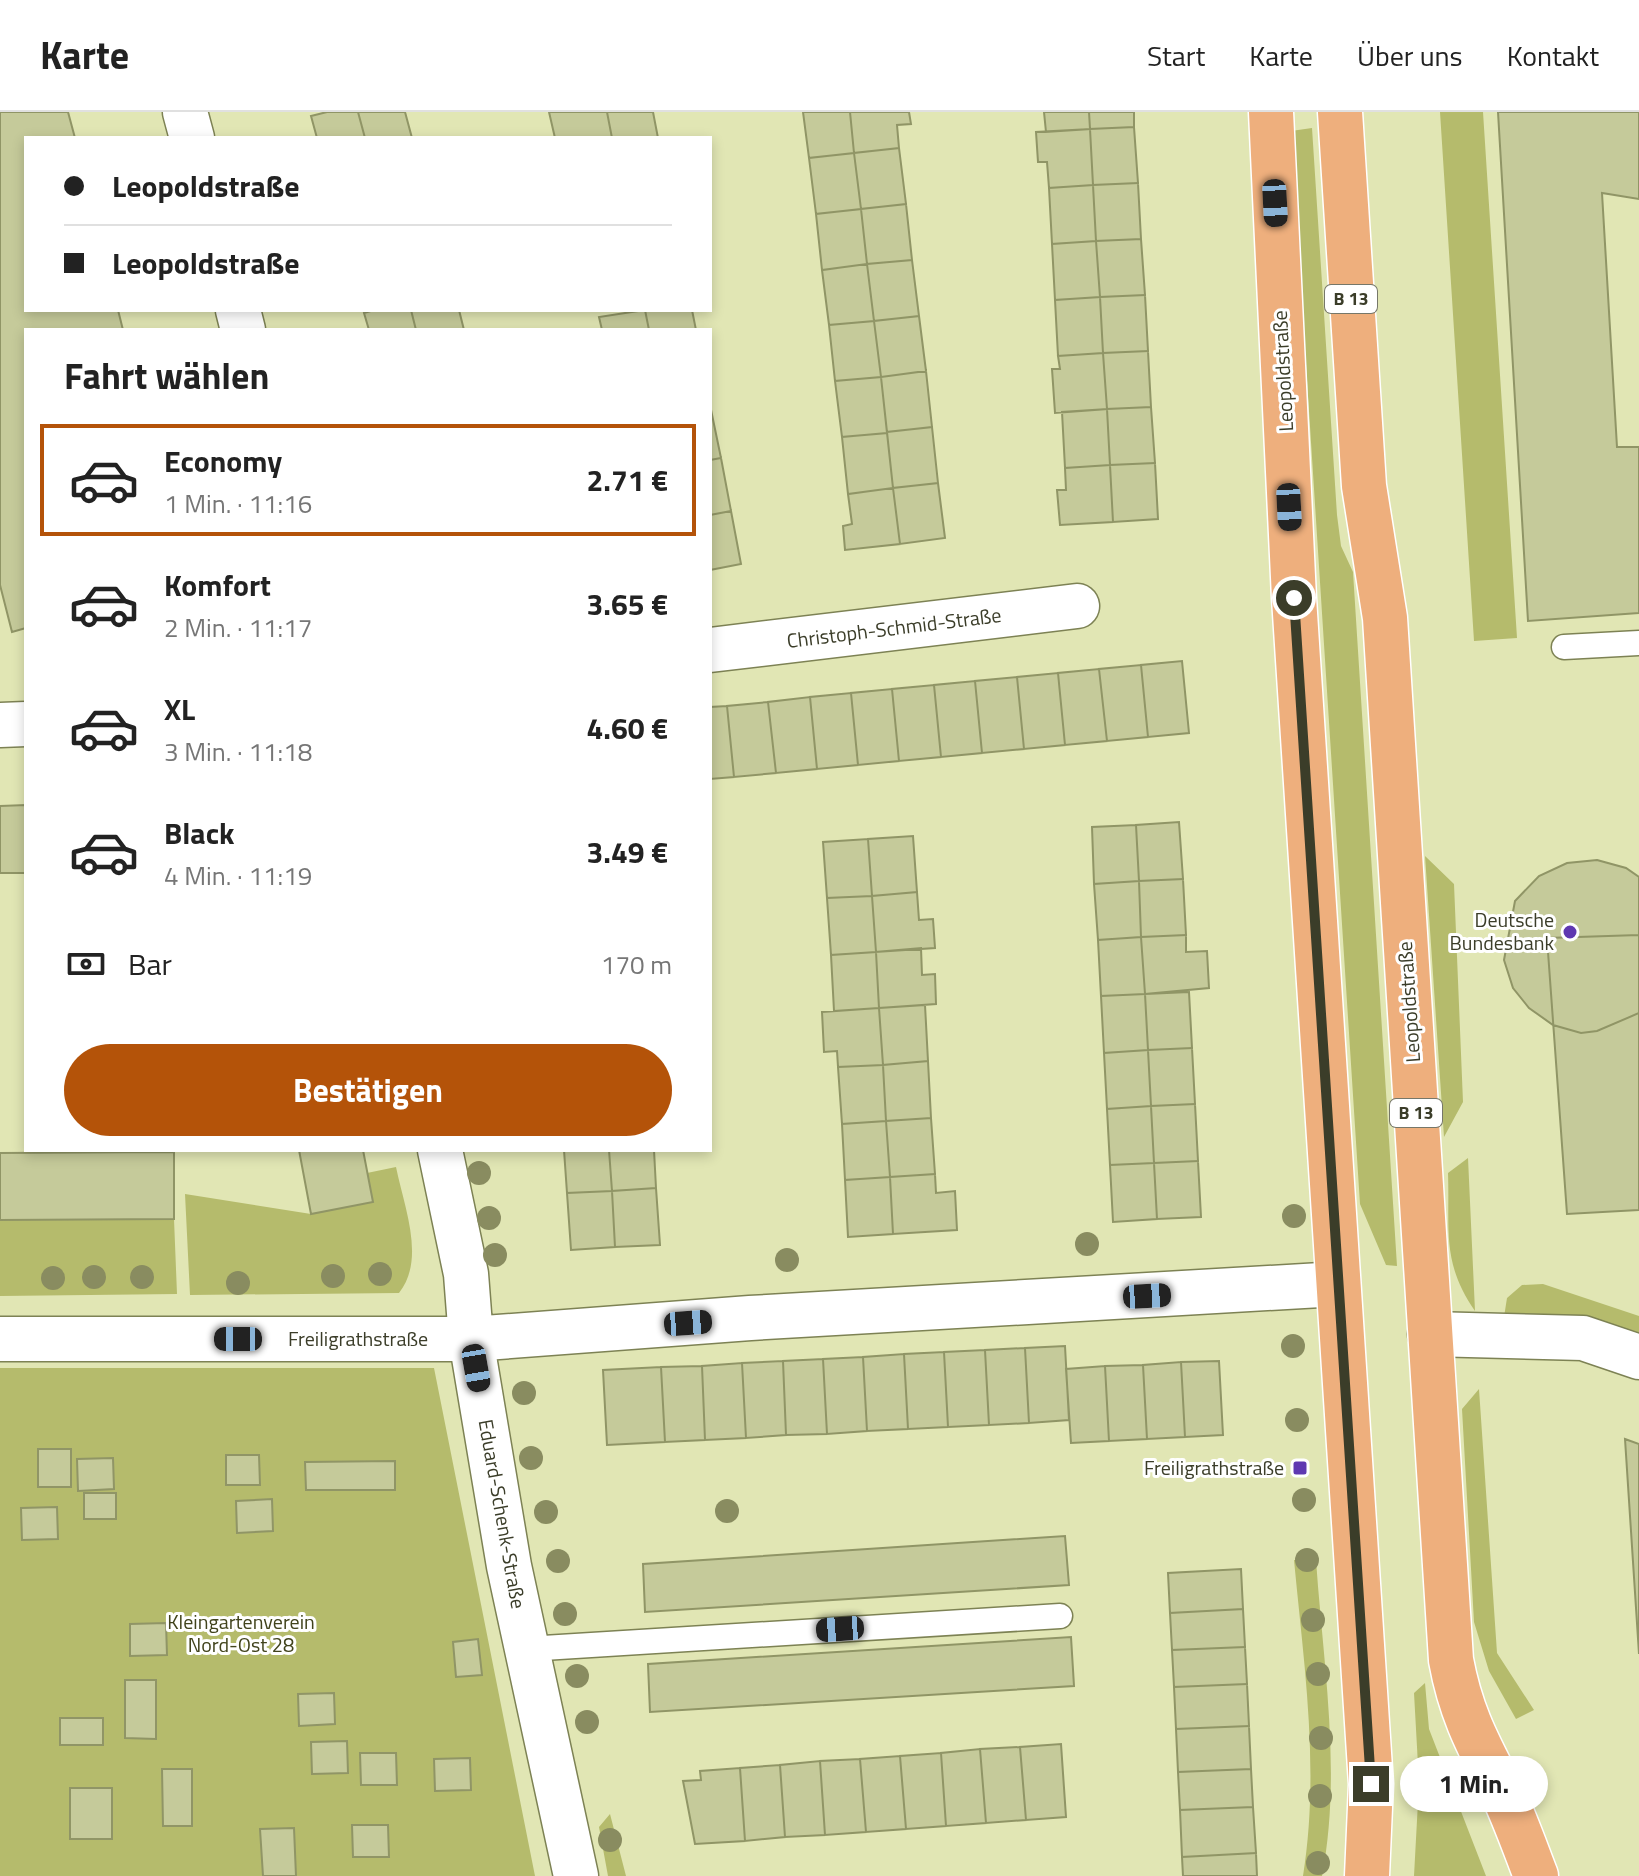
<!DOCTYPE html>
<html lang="de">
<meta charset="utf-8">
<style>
body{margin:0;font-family:"Titillium Web",sans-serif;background:#f6f6f6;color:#222;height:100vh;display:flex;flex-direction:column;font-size:30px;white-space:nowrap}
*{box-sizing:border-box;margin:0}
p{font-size:26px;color:#767676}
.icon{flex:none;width:44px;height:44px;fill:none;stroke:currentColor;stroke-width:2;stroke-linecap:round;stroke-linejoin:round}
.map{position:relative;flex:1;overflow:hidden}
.panel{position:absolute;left:24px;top:216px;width:688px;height:824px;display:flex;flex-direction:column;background:#fff;border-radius:0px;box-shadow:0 4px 12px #0003}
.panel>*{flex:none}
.hud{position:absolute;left:24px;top:24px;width:688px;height:176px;border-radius:0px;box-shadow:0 4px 12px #0003;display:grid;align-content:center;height:176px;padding:0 40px;background:#fff}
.end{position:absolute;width:36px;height:36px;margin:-18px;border:10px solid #3b3d29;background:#fff;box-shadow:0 0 0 4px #fff}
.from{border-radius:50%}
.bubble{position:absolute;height:56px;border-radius:28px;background:#fff;box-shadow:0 4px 12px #0003;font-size:26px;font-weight:700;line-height:56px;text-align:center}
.car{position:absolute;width:24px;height:48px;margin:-24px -12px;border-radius:10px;box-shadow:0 0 6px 2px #0007;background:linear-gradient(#222 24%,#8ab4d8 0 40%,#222 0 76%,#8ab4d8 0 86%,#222 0)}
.hud b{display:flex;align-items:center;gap:28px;height:76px;font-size:30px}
.hud b+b{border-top:2px solid #e0e0e0}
.hud i{width:20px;height:20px;background:#222}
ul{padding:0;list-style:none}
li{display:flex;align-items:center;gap:24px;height:112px;margin:0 16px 12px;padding:0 24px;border:4px solid transparent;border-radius:0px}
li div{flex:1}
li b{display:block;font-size:30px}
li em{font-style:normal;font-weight:700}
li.current{border-color:#b45309}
li>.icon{width:72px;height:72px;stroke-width:1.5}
h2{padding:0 40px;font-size:36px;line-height:96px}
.pay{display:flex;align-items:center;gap:20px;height:88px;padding:0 40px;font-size:30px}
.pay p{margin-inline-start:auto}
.action{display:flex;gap:16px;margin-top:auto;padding:16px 40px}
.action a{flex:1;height:92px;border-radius:48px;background:#b45309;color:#fff;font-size:32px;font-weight:700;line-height:92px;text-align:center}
header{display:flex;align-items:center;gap:48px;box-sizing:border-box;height:112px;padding:0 40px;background:#fff;border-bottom:2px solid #e0e0e0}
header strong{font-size:38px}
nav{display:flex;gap:44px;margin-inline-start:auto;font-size:28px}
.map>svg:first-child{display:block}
.green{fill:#b5bb6c}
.building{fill:#c5ca9a;stroke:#909566;stroke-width:2}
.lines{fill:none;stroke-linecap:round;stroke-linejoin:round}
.service-casing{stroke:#7d8254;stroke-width:27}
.minor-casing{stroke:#7d8254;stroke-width:47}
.primary-casing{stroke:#fff;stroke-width:47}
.service{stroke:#fff;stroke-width:24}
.minor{stroke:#fff;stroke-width:44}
.primary{stroke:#eeaf7d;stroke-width:44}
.tree{fill:#898c60}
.route{stroke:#3b3d29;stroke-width:10}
.poi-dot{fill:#5f38b1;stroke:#fff;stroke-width:3}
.labels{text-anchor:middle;stroke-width:6;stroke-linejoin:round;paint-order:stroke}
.shield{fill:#fff;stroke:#767769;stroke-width:2}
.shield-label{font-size:18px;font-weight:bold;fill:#3b3d29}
.street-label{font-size:20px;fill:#3b3d29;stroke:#fff}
.poi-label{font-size:20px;fill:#3b3d29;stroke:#fff;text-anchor:end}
.park-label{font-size:20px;fill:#41431c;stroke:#fff}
</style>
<header>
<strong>Karte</strong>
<nav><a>Start</a><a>Karte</a><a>Über uns</a><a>Kontakt</a></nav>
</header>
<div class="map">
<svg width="1639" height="1764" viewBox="0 0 1639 1764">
<rect width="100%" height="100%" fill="#e1e6b4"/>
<!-- green -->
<path class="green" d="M1440 0H1483L1517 526 1474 529Z
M1312 16 1337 403 1341 434 1353 460 1397 1154 1386 1153 1360 1092 1291 19Z
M1425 744 1454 772 1463 990 1444 1025Z
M1468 1046 1475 1199C1441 1150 1450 1118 1448 1061Z
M396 1055C404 1095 426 1147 399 1181L190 1183 185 1082 311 1102 367 1061Z
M174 1107 177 1182 0 1184V1108Z
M1543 1172 1639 1204V1224L1504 1205 1507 1186 1522 1173Z
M0 1256H434L535 1764H0Z
M1479 1277 1497 1541 1534 1598 1516 1607 1489 1559 1474 1510 1462 1297Z
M1294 1448H1316C1323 1551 1342 1661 1322 1764H1303C1320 1658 1304 1554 1294 1448Z
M1425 1571 1429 1617 1486 1764H1414L1419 1671 1414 1581Z
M610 1702 626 1764H608L599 1715Z"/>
<!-- building -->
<path class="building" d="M0 0H68L75 26H26V198H118L123 218H26V516L12 520 0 473Z
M327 0H358L365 26H317L311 4Z
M358 0H405L412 26H365Z
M549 0H607L612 26H555Z
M607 0H653L658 26H612Z
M803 0H850L854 41 809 46Z
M850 0H909L911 12 897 13 899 36 854 41Z
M1044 0H1089L1090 17 1046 20Z
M1089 0H1134V15L1090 17Z
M1498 0H1639V87L1602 81 1617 335H1639V501L1528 509Z
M1134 15 1138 71 1093 73 1090 17Z
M1090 17 1093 73 1049 76 1047 50H1038L1036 20Z
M899 36 906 92 861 97 854 41Z
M854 41 861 97 816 102 809 46Z
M1138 71 1141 127 1096 129 1093 73Z
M1093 73 1096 129 1052 132 1049 76Z
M906 92 912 148 867 152 861 97Z
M861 97 867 152 822 158 816 102Z
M1141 127 1145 183 1100 185 1096 129Z
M1096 129 1100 185 1055 188 1052 132Z
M912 148 919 204 874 209 867 152Z
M867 152 874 209 829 213 822 158Z
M1145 183 1148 239 1103 241 1100 185Z
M1100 185 1103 241 1058 244 1055 188Z
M374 198H411L416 218H369L364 201Z
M411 198H459L464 218H416Z
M645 198 649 218H602L599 205Z
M645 198H692L696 218H649Z
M919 204 926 259 881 265 874 209Z
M874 209 881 265 835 269 829 213Z
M1148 239 1151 295 1107 297 1103 241Z
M1103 241 1107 297 1055 301 1052 257H1060L1058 244Z
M926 259 932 315 887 320 881 265Z
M881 265 887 321 842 325 835 269Z
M710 293 721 346 710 348Z
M1151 295 1155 351 1110 353 1107 297Z
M1107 297 1110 353 1065 356 1062 300Z
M932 315 938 371 893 376 887 320Z
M887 321 893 376 848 382 842 325Z
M721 346 731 399 710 403V348Z
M1155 351 1158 407 1113 410 1110 353Z
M1110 353 1113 410 1060 413 1057 378H1066L1065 356Z
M938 371 945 426 900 432 893 376Z
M893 376 900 432 845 438 843 414 852 412 848 382Z
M731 399 741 452 710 458V403Z
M1182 549 1189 621 1148 625 1141 553Z
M1141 553 1148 625 1107 629 1099 557Z
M1099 557 1107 629 1065 633 1058 561Z
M1058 561 1065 633 1024 637 1017 565Z
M1017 565 1024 637 982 641 975 569Z
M975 569 982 641 941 645 934 573Z
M934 573 941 645 899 649 892 577Z
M892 577 899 649 858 653 851 581Z
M851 581 858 653 817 657 810 585Z
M810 585 817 657 776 661 768 590Z
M768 590 776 661 734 665 727 594Z
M727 594 734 665 710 667V595Z
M26 693V761H0V694Z
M1179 710 1183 767 1139 769 1136 713Z
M1136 713 1139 769 1094 772 1092 715Z
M913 724 917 780 872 784 868 727Z
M868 727 872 784 827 786 823 730Z
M1597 748 1626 756 1639 765V901L1597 919 1581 921 1553 913 1529 896 1513 876 1504 848 1515 789 1539 764 1567 751Z
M1183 767 1186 823 1141 825 1139 769Z
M1139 769 1141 825 1098 828 1094 772Z
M917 780 919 808 933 807 935 836 876 840 872 784Z
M872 784 876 840 831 843 827 786Z
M1186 823V840L1207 839 1209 876 1145 882 1141 825Z
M1639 823V1098L1567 1102 1547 826Z
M1141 825 1145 882 1101 884 1098 828Z
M921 836 922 863 935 862 936 892 879 896 876 840Z
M876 840 879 896 834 899 831 843Z
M1189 880 1192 936 1148 938 1145 882Z
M1145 882 1148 938 1104 941 1101 884Z
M925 893 928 949 883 953 879 896Z
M879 896 883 953 838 955 837 939 824 940 822 900Z
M1192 936 1195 992 1151 994 1148 938Z
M1148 938 1151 994 1107 997 1104 941Z
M928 949 931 1006 886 1009 883 953Z
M883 953 886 1009 842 1012 838 955Z
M1195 992 1198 1049 1154 1051 1151 994Z
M1151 994 1154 1051 1110 1053 1107 997Z
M931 1006 935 1062 890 1065 886 1009Z
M886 1009 890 1065 845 1068 842 1012Z
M299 1038H363L373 1090 311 1102Z
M564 1038H609L612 1079 567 1081Z
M609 1038H654L656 1076 612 1079Z
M174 1040V1107L0 1108V1041Z
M1198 1049 1201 1105 1157 1107 1154 1051Z
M1154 1051 1157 1107 1113 1110 1110 1053Z
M935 1062 936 1081 955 1079 957 1118 893 1122 890 1065Z
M890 1065 893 1122 848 1125 845 1068Z
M656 1076 660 1133 615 1135 612 1079Z
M612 1079 615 1135 571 1138 567 1081Z
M1065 1234 1069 1308 1029 1311 1025 1236Z
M1025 1236 1029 1311 989 1313 985 1238Z
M985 1238 989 1313 948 1315 944 1240Z
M944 1240 948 1315 908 1317 904 1242Z
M904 1242 908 1317 867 1319 863 1245Z
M863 1245 867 1319 827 1322 823 1247Z
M823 1247 827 1322 786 1323 783 1249Z
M783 1249 786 1323 746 1326 742 1251Z
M1219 1249 1223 1323 1185 1325 1181 1250Z
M1181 1250 1185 1325 1147 1327 1143 1253Z
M742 1251 746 1326 705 1328 702 1254Z
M1143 1253 1147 1327 1109 1329 1105 1254Z
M702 1254 705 1328 665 1330 661 1255Z
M1105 1254 1109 1329 1071 1331 1066 1257Z
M661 1255 665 1330 607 1333 603 1258Z
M1625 1327 1639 1332V1542Z
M38 1337H71V1375H38Z
M226 1343H259L260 1373H226Z
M113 1346 114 1377 78 1379 77 1347Z
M395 1349V1378H306L305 1350Z
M84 1381H116V1407H84Z
M272 1387 273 1419 237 1421 236 1389Z
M57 1395 58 1427 22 1428 21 1396Z
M1065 1424 1069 1473 645 1500 643 1452Z
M1241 1457 1243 1497 1170 1501 1168 1461Z
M1243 1497 1245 1535 1172 1538 1170 1501Z
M166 1511 167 1543 130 1544V1512Z
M1071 1525 1074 1574 650 1600 648 1552Z
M478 1527 482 1563 456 1565 453 1530Z
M1245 1535 1247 1572 1174 1575 1172 1538Z
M125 1568H156V1627L125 1626Z
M1247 1572 1249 1614 1176 1617 1174 1575Z
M334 1581 335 1612 299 1614 298 1582Z
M60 1606H103V1633H60Z
M1249 1614 1251 1657 1178 1660 1176 1617Z
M347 1629 348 1661 312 1662 311 1630Z
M1061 1632 1066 1705 1026 1708 1020 1635Z
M1020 1635 1026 1708 986 1711 980 1637Z
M980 1637 986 1711 946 1714 941 1641Z
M360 1641H396L397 1673H361Z
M941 1641 946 1714 906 1717 900 1644Z
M900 1644 906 1717 866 1720 860 1647Z
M470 1646 471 1678 435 1679 434 1647Z
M860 1647 866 1720 825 1723 820 1649Z
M820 1649 825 1723 785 1725 780 1653Z
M780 1653 785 1725 745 1729 740 1656Z
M740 1656 745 1729 695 1732 683 1669 701 1668 700 1659Z
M162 1657H192V1714H163Z
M1251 1657 1253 1695 1180 1698 1178 1660Z
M70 1676H112V1727H70Z
M1253 1695 1256 1741 1182 1745 1180 1698Z
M352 1713H388L389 1745H353Z
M294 1716 296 1764H263L260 1717Z
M1256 1741 1257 1764H1183L1182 1745Z"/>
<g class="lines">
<defs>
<path id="service" d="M1564 535 1639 531
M527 1537 1060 1504"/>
<path id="minor" d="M185 0 192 26
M238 198 243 218
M710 538 1077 494
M0 613 26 612
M440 1038 466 1162 471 1227 509 1454 576 1764
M1430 1222 1583 1226 1639 1245
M0 1227H471L750 1206 1338 1172"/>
<path id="primary" d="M1271 0 1294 486 1371 1672 1367 1764
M1340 0 1364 374 1385 506 1451 1548C1460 1597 1475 1627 1498 1671 1513 1701 1524 1733 1536 1764"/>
</defs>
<!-- service casing -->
<use href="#service" class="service-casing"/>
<!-- minor casing -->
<use href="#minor" class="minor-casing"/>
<!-- primary casing -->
<use href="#primary" class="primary-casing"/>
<!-- service -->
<use href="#service" class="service"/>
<!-- minor -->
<use href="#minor" class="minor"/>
<!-- primary -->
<use href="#primary" class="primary"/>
</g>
<!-- trees -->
<g class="tree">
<circle cx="479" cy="1061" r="12"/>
<circle cx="1294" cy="1104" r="12"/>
<circle cx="489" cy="1106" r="12"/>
<circle cx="1087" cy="1132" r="12"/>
<circle cx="495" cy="1143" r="12"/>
<circle cx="787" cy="1148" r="12"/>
<circle cx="380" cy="1162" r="12"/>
<circle cx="333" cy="1164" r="12"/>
<circle cx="94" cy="1165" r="12"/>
<circle cx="142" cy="1165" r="12"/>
<circle cx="53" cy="1166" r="12"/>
<circle cx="238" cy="1171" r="12"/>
<circle cx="1293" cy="1234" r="12"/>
<circle cx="524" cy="1281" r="12"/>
<circle cx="1297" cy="1308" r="12"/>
<circle cx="531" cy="1346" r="12"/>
<circle cx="1304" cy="1388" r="12"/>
<circle cx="727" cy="1399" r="12"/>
<circle cx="546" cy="1400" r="12"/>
<circle cx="1307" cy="1448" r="12"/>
<circle cx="558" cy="1449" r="12"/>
<circle cx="565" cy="1502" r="12"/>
<circle cx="1313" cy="1508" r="12"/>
<circle cx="1318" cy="1562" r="12"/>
<circle cx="577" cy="1564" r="12"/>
<circle cx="587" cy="1610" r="12"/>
<circle cx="1321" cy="1626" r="12"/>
<circle cx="1320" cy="1684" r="12"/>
<circle cx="610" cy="1728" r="12"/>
<circle cx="1318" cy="1751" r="12"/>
</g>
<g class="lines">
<!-- route -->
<path class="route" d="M1294 486 1371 1672"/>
</g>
<!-- markers -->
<g class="poi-dot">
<circle cx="1570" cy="820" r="8"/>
<rect x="1292" y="1348" width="16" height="16" rx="4"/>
</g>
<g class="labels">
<!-- shield labels -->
<g class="shield">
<rect x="1325" y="173" width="52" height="28" rx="6"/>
<rect x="1390" y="987" width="52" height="28" rx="6"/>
</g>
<g class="shield-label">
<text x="1351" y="193">B 13</text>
<text x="1416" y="1007">B 13</text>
</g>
<!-- street labels -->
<g class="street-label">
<text transform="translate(1283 259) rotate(-93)" y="7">Leopoldstraße</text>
<text transform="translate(894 516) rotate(-7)" y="7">Christoph-Schmid-Straße</text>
<text transform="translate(1409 890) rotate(-94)" y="7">Leopoldstraße</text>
<text x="358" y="1234">Freiligrathstraße</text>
<text transform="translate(502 1402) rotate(80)" y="7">Eduard-Schenk-Straße</text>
</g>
<!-- poi labels -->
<g class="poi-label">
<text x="1554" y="815">Deutsche<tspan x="1554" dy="23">Bundesbank</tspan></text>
<text x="1284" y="1363">Freiligrathstraße</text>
</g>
<!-- park labels -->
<g class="park-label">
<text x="241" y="1517">Kleingartenverein<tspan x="241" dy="23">Nord-Ost 28</tspan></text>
</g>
</g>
</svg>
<i class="end from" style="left:1294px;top:486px"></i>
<i class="end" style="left:1371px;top:1672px"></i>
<div class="bubble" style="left:1400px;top:1644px;width:148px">1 Min.</div>
<i class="car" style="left:1275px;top:91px;rotate:177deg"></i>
<i class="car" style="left:1289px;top:395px;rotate:177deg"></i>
<i class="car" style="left:1147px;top:1184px;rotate:87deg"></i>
<i class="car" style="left:688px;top:1211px;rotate:86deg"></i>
<i class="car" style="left:238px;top:1227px;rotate:270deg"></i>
<i class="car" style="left:476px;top:1256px;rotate:170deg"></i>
<i class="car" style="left:840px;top:1517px;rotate:266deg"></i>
<div class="hud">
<b><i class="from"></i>Leopoldstraße</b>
<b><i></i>Leopoldstraße</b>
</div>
<section class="panel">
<h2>Fahrt wählen</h2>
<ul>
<li class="current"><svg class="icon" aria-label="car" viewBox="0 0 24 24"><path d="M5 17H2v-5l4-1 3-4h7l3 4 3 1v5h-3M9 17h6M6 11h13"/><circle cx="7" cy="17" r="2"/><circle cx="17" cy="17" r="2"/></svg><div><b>Economy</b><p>1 Min. · 11:16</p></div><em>2.71 €</em></li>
<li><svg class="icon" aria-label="car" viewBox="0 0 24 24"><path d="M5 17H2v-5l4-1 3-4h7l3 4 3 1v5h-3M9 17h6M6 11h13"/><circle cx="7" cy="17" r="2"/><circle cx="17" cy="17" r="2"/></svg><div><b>Komfort</b><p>2 Min. · 11:17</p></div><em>3.65 €</em></li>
<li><svg class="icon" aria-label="car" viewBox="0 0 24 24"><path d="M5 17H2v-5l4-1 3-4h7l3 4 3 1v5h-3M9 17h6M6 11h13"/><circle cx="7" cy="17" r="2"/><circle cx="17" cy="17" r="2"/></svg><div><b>XL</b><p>3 Min. · 11:18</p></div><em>4.60 €</em></li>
<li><svg class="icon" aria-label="car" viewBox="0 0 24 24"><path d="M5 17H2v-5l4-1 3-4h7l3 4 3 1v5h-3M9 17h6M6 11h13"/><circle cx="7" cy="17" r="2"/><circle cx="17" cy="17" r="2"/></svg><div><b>Black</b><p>4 Min. · 11:19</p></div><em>3.49 €</em></li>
</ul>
<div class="pay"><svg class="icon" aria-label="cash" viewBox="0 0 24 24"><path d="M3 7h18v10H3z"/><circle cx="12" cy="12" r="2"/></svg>Bar<p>170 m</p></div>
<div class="action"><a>Bestätigen</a></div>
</section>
</div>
